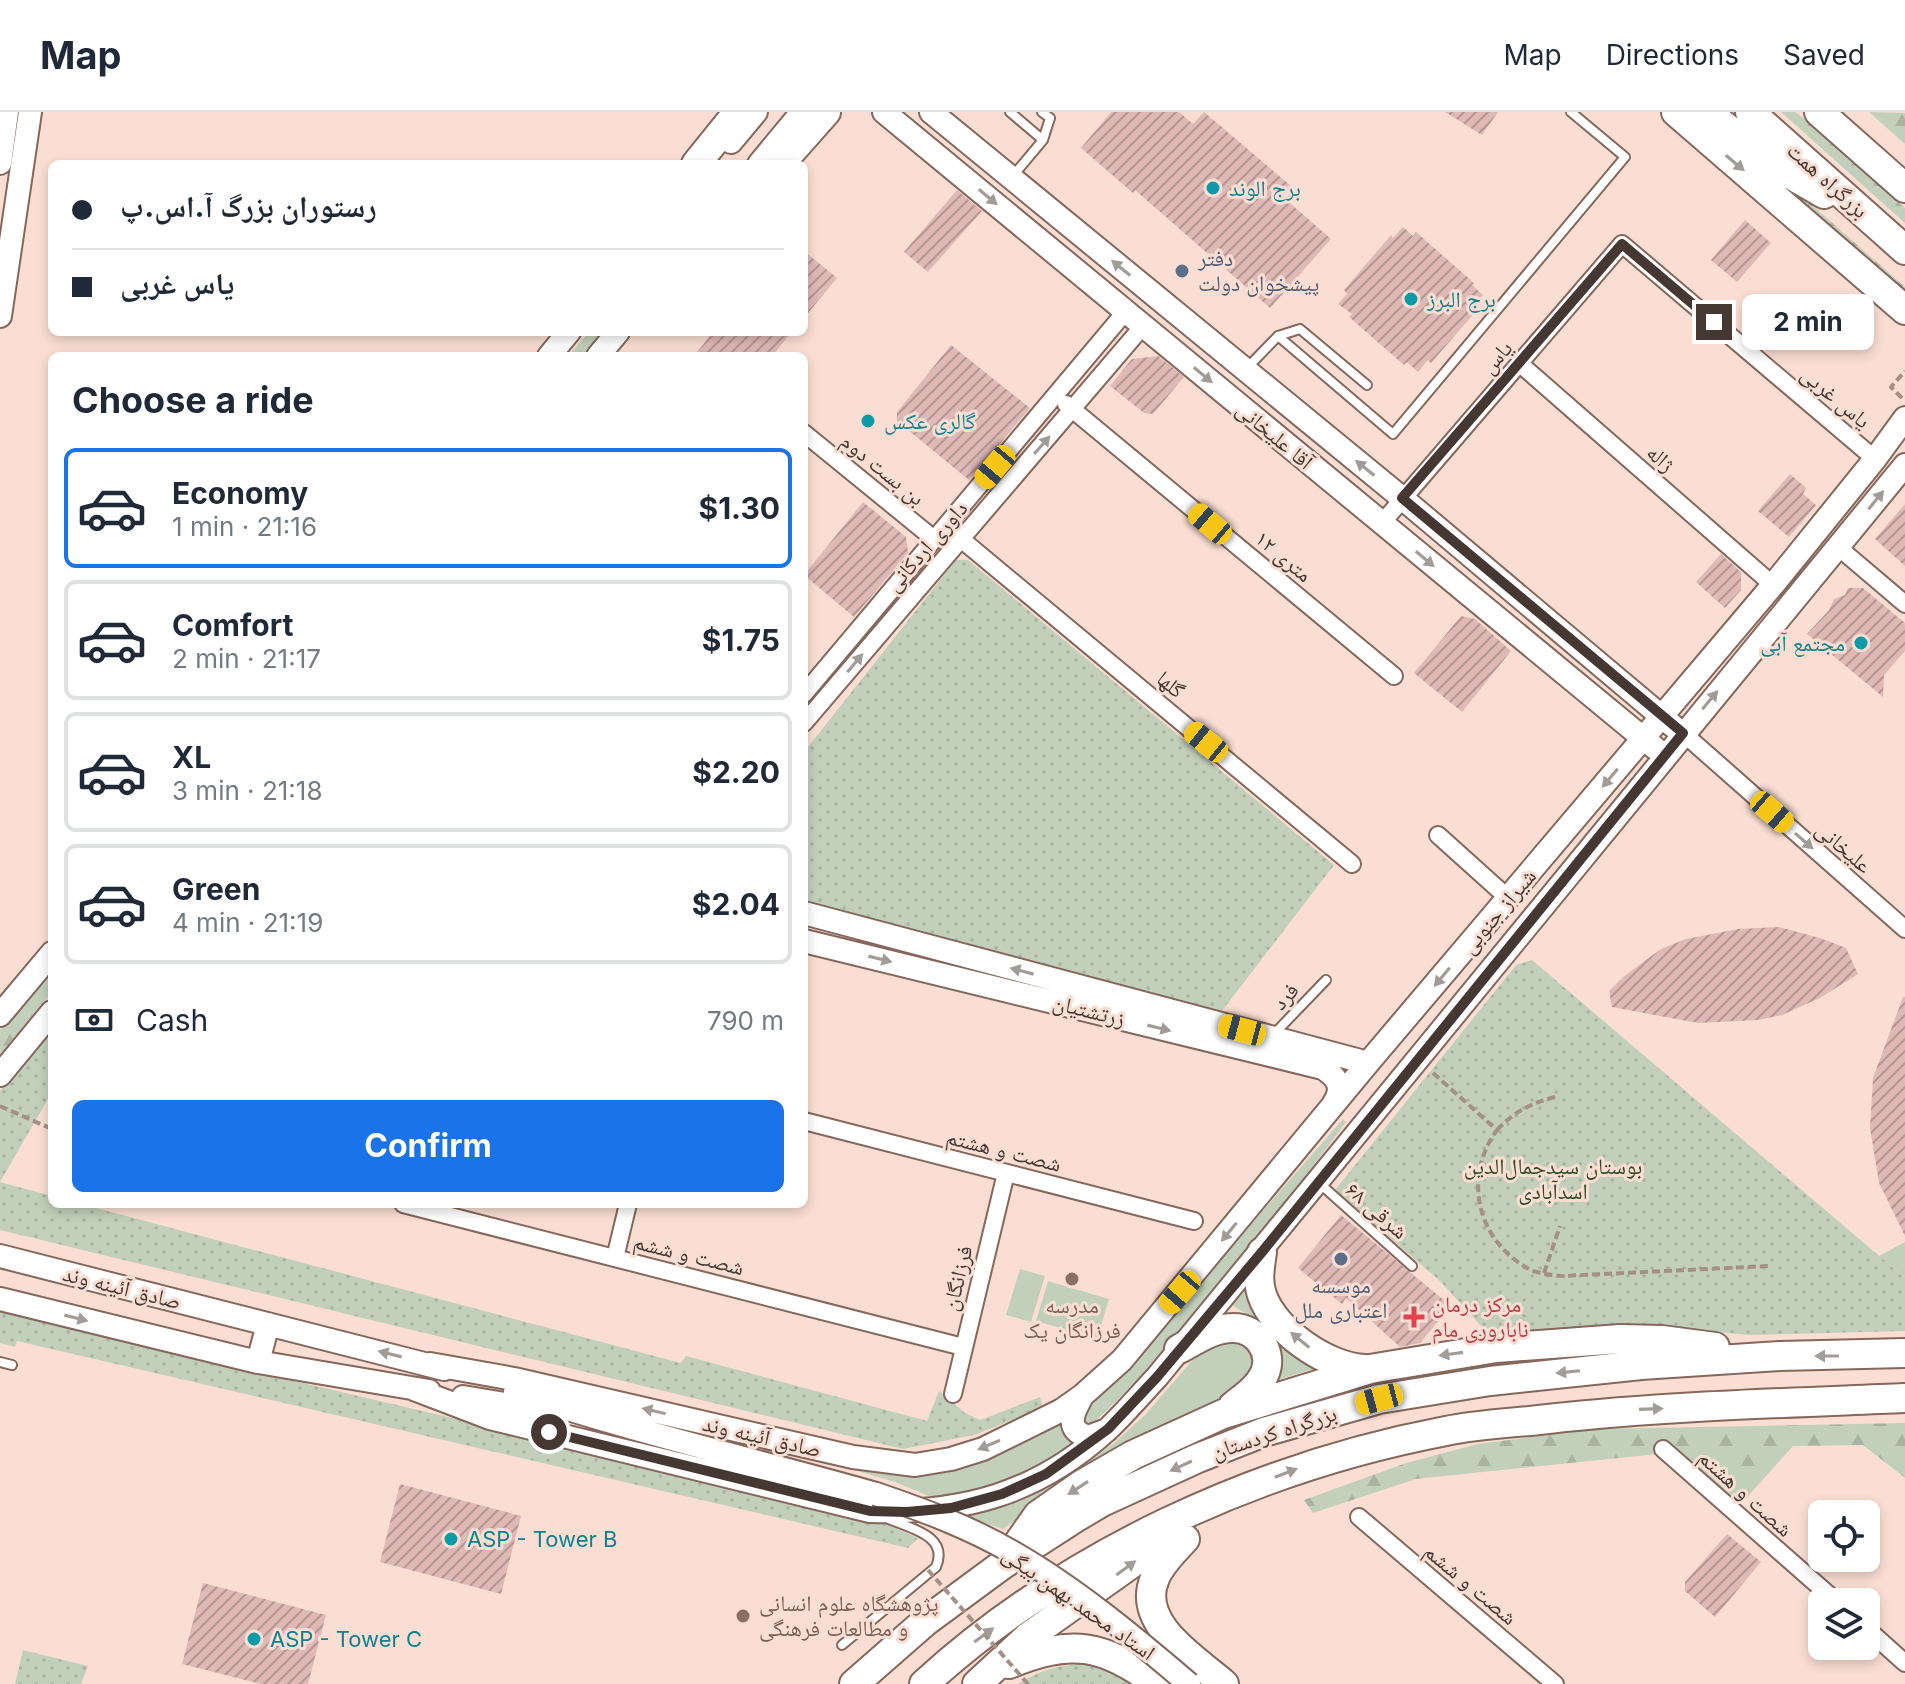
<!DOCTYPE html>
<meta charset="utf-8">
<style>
body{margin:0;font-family:Inter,"Noto Naskh Arabic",sans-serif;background:#f2f2f3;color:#1f2937;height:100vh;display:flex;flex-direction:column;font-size:30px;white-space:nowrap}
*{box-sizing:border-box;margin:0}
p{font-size:26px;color:#747a83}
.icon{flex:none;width:44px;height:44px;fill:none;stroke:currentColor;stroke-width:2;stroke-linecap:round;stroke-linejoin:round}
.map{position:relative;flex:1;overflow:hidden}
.panel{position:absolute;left:48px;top:240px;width:760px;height:856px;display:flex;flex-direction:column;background:#fff;border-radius:12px;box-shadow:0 4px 12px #0003}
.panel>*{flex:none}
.hud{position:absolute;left:48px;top:48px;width:760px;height:176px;border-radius:12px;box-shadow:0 4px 12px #0003;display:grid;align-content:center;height:176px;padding:0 24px;background:#fff}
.buttons{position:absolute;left:1808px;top:1388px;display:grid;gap:16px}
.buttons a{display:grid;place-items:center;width:72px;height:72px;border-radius:12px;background:#fff;box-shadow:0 4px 12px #0003;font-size:40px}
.end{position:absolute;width:36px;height:36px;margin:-18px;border:10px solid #453832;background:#fff;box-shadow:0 0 0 4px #fff}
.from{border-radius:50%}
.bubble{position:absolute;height:56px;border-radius:12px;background:#fff;box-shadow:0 4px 12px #0003;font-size:26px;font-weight:700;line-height:56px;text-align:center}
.car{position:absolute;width:24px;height:48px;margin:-24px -12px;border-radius:10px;box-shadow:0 0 6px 2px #0007;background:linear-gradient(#f5c518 24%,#345 0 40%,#f5c518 0 76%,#345 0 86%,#f5c518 0)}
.hud b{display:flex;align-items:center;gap:28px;height:76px;font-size:30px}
.hud b+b{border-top:2px solid #e0e1e3}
.hud i{width:20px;height:20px;background:#1f2937}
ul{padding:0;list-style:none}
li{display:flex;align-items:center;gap:24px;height:120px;margin:0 16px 12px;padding:0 8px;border:4px solid #e0e1e3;border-radius:12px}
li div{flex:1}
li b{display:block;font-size:30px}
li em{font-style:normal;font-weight:700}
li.current{border-color:#1a73e8}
li>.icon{width:72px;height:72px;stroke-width:1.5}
h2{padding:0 24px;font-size:36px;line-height:96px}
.pay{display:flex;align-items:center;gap:20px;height:88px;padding:0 24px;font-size:30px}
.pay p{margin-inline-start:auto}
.cta{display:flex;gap:16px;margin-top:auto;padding:16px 24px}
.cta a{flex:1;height:92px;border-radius:12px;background:#1a73e8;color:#fff;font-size:32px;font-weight:700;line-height:92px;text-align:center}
header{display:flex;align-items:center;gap:48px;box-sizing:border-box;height:112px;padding:0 40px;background:#fff;border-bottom:2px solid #e0e1e3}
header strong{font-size:38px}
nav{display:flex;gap:44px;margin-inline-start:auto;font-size:28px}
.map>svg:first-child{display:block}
.green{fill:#c2d0bb}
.forest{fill:url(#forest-firs)}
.park{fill:url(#park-dots)}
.building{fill:url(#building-hatch)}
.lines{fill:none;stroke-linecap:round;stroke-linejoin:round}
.lane-casing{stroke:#85675b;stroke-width:12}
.street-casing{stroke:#85675b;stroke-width:20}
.secondary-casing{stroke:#85675b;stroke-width:26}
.highway-casing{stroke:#85675b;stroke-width:32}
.path{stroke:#a59088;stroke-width:4;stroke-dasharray:8 4;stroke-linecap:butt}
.lane{stroke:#fff;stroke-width:8}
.street{stroke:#fff;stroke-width:16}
.secondary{stroke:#fff;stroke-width:22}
.highway{stroke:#fff;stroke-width:28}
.secondary-bridge-casing{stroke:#85675b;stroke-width:26;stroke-linecap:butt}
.path-bridge{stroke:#a59088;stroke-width:4;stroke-dasharray:8 4;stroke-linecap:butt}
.secondary-bridge{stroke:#fff;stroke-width:22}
.oneway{fill:#a29c98}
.route{stroke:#453832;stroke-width:10}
.culture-dot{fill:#0f9aa8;stroke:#faded3;stroke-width:3}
.service-dot{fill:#5c6f8a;stroke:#faded3;stroke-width:3}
.education-dot{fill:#8d6e63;stroke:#faded3;stroke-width:3}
.health-dot{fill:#e0444e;stroke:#faded3;stroke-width:3}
.labels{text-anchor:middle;stroke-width:6;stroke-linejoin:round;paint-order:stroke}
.street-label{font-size:22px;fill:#453832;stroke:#faded3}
.culture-label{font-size:22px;fill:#0d838f;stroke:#faded3;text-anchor:start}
.service-label{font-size:22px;fill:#4e5e75;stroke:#faded3;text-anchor:start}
.park-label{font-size:22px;fill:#314a21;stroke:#faded3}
.health-label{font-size:22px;fill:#be3a42;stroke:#faded3;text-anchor:start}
.education-label{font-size:22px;fill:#785e54;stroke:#faded3}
</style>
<header>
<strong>Map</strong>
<nav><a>Map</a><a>Directions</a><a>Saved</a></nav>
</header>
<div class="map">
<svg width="1905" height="1572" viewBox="0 0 1905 1572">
<defs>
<pattern id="forest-firs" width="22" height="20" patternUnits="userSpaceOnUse" patternTransform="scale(2)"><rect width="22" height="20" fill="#c2d0bb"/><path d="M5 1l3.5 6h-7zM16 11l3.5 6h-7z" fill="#a8b3a1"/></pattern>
<pattern id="park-dots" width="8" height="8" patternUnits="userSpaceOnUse" patternTransform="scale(2)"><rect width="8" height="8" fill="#c2d0bb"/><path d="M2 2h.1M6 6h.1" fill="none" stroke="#a8b3a1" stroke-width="1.8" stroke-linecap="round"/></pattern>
<pattern id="building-hatch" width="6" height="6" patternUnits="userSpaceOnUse" patternTransform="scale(2)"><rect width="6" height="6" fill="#deb9b6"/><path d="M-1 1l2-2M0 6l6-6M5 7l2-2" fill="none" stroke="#b69795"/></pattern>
</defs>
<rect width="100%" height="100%" fill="#faded3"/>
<!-- green -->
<path class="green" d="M1343 1007 1346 1010C1300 1073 1251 1134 1201 1194 1165 1237 1130 1280 1087 1316H1081C1087 1291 1116 1270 1133 1250 1202 1168 1272 1088 1343 1007Z
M1905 1130V1166L1879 1144Z
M1020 1157 1045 1164 1031 1210 1006 1203Z
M1245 1167 1320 1255 1274 1269 1264 1213 1229 1191Z
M1048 1169 1109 1187 1097 1227 1036 1209Z
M1245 1224 1259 1251 1228 1284 1184 1304 1098 1351 1003 1417 966 1405 1041 1378 1088 1350 1114 1331 1146 1302 1202 1237Z
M1059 1310 1064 1324 1078 1334 1062 1347 948 1392 895 1370 854 1358 878 1357 997 1342Z"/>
<!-- forest -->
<path class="forest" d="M1781 0H1796L1905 96V111Z
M1869 0 1905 1V32Z
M1712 18 1778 63 1905 175V187Z
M589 220H605L585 244H568Z
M52 856V880L0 942V918Z
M1905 1311V1366L1863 1333 1793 1334 1739 1394 1677 1340 1416 1367 1313 1401 1304 1388 1406 1351 1478 1332 1594 1317Z"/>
<!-- park -->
<path class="park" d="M956 448H968L1334 753 1222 899 804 796V640Z
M1532 848 1905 1166V1219L1749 1223 1677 1216 1533 1221 1483 1216 1441 1170 1335 1078 1516 853Z
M52 917V980L0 1070 52 1084V1092H81L681 1251 686 1244 927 1309 939 1279 965 1301 980 1308 1040 1285 1043 1296 974 1323 903 1337 0 1118V979Z
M0 1200 866 1403 918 1426 908 1436 17 1229 15 1235 0 1231Z
M23 1538 88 1554 81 1572H15Z
M1078 1552C1101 1553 1120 1559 1139 1572H1018C1038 1559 1055 1554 1078 1552Z"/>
<!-- building -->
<path class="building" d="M1111 0H1179L1193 12 1204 0 1291 74 1282 84 1331 127 1270 196 1135 78 1133 81 1081 36Z
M1445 0H1498L1482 23Z
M957 78 982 99 928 160 904 140Z
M1745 108 1771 131 1737 170 1711 148Z
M1403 115 1413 124 1416 120 1474 171 1472 173 1483 183 1474 193 1478 197 1431 251 1428 248 1418 260 1407 250 1404 253 1349 205 1352 202 1338 192 1347 182 1344 178 1391 123 1393 126Z
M804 139 837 166 804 206Z
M713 220H792L772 244H694Z
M951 233 1030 296 969 368 897 309V300Z
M1158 244 1184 265 1153 302 1144 301 1110 274 1132 247Z
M1790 362 1806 376 1803 382 1816 393 1789 425 1758 399Z
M863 390 906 425 908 441 854 505 804 463Z
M1905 392V454L1875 427Z
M1721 442 1741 460V478L1725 496 1696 470Z
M1848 476H1863L1905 511V539L1884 563 1883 585 1807 522 1829 498 1834 487 1845 483Z
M1461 504 1475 507 1511 539 1462 600 1414 561Z
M1779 815 1820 826 1846 836 1858 862 1820 886 1782 903 1758 908 1698 911 1612 895 1609 879 1623 865 1661 837 1686 827 1738 817Z
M1903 885H1905V1124L1879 1071 1870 1016 1873 966Z
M1341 1103 1451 1194 1420 1231 1400 1235 1346 1186 1342 1192 1298 1156Z
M400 1372 521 1404 501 1482 380 1450Z
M1727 1422 1761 1450 1715 1505 1685 1479V1470Z
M203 1471 326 1503 308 1572H261L182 1552Z"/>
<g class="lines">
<defs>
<path id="lane" d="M1010 0 1043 28 1012 65
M1042 0 1050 6 1043 28
M1278 224 1300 217 1367 273
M1246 257 1278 224 1393 322 1625 45 1571 0
M1274 922 1326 868
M1318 1070 1412 1154
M0 1250 12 1253
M842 1533 936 1455C949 1424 912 1417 889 1407"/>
<path id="street" d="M1519 251 1773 473
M1066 292 1394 564
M804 321 934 427H961L1352 752
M1382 411 1622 132 1875 347
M1838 435 1905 492
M804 582 1126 199
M804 611 1143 214
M1683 621 1905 817
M1438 723 1508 786
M804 1009 1194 1109
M403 1092 963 1235
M615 1146 628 1092
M953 1282 1006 1061
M1663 1337 1837 1490
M1359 1405 1555 1572
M1866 1516 1905 1551"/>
<path id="secondary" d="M884 0 1655 636
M931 0 1402 386 1673 614
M731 30 756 0
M0 51 7 0
M759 52 802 0
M0 204 30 0
M549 244 569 220
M598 244 618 220
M804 801 1368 951
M804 829 1323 956C1338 966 1344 975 1334 991
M0 903 52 841
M0 963 52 900
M0 1144 444 1257
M0 1187 258 1250 429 1279
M258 1250 268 1212
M430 1252 514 1267 853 1345 915 1353 951 1347 983 1337 1062 1298 1083 1283 1122 1248 1368 951 1773 473 1875 347 1905 306
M414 1277 490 1306 870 1399C962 1402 1037 1382 1107 1318 1125 1301 1141 1282 1157 1265L1905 353
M515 1280C634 1320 756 1348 876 1382
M1083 1283C1073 1300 1064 1317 1088 1325L1107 1318
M463 1285 535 1297"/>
<path id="highway" d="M1676 0 1905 198
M1707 0 1769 50 1824 82
M1750 0 1905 138
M1819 0 1905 76
M696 52 738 0
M780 52 826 0
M1262 1140C1260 1155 1257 1169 1262 1183 1274 1219 1328 1256 1365 1257
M1179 1237C1196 1228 1213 1216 1232 1216 1256 1215 1275 1240 1264 1263 1257 1277 1244 1285 1233 1294
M1185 1427C1174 1439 1161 1451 1155 1466 1135 1511 1195 1547 1224 1572
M1012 1440 1038 1403 1081 1373 1133 1343 1223 1302 1370 1257 1496 1236 1620 1227 1662 1228 1715 1235
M1009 1552C1070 1526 1104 1532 1157 1572
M854 1572 926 1509 1002 1453 1075 1406 1102 1390 1198 1346 1264 1320 1379 1287 1490 1269 1641 1253 1780 1244 1905 1241
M924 1572C1066 1442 1257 1355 1446 1319 1479 1312 1515 1311 1548 1307 1667 1294 1786 1291 1905 1286
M977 1572 1028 1525 1176 1420"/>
</defs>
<!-- lane casing -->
<use href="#lane" class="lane-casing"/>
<!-- street casing -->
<use href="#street" class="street-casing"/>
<!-- secondary casing -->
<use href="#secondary" class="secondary-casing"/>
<!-- highway casing -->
<use href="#highway" class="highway-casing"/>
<!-- path -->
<path class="path" d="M1902 286 1891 275 1905 259
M1433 961 1497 1018C1462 1066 1477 1130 1531 1158 1540 1162 1552 1163 1562 1164L1768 1154
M0 994 52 1017
M1497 1018C1514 1000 1531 991 1555 985
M1544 1161 1560 1114"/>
<!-- lane -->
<use href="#lane" class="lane"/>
<!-- street -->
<use href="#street" class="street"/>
<!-- secondary -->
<use href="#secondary" class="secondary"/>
<!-- highway -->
<use href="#highway" class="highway"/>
<defs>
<path id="secondary-bridge" d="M876 1382C923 1398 969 1415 1012 1440 1075 1476 1134 1525 1189 1572"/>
</defs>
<!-- secondary-bridge casing -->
<use href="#secondary-bridge" class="secondary-bridge-casing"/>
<!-- path-bridge -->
<path class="path-bridge" d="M928 1458 1028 1572"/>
<!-- secondary-bridge -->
<use href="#secondary-bridge" class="secondary-bridge"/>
</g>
<!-- one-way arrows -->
<defs><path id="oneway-solid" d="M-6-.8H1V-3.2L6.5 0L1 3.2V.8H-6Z" transform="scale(2)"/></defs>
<g class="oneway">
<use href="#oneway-solid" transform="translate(1735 51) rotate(40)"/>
<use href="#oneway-solid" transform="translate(988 85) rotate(40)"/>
<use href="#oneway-solid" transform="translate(1121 156) rotate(-141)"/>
<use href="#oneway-solid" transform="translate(1203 263) rotate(40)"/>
<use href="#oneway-solid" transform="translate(1042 333) rotate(-49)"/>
<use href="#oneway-solid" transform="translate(1365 356) rotate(-141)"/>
<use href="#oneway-solid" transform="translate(1876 388) rotate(-51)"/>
<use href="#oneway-solid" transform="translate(1425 447) rotate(40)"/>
<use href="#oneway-solid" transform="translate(855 551) rotate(-50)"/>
<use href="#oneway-solid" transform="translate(1710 588) rotate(-50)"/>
<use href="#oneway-solid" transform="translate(1610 666) rotate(130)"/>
<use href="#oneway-solid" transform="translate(1804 729) rotate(41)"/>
<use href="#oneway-solid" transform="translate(880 847) rotate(14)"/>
<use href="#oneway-solid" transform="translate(1022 859) rotate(-165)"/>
<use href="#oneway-solid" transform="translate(1442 865) rotate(130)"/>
<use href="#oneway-solid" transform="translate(1159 916) rotate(14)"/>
<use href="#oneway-solid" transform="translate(1229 1120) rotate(129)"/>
<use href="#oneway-solid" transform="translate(76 1206) rotate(14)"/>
<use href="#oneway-solid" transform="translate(1300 1228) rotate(-141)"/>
<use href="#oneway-solid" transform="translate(390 1242) rotate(-166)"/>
<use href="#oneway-solid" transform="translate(1451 1242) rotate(172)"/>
<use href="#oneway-solid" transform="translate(1827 1244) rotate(180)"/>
<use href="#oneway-solid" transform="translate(1568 1260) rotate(174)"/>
<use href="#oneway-solid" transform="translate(1651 1297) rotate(-2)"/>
<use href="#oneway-solid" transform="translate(654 1299) rotate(-167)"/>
<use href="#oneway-solid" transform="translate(989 1333) rotate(157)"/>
<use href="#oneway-solid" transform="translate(1181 1354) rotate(155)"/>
<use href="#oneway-solid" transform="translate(1286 1361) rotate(-21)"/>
<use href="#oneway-solid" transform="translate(1078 1376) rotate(147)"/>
<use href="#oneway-solid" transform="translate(1126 1456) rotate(-36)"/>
<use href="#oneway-solid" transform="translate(984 1523) rotate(-36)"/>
</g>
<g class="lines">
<!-- route -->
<path class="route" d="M549 1320 870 1399 907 1400 951 1396 1002 1382 1046 1362 1108 1317 1157 1265 1262 1140 1683 621 1402 386 1622 132 1714 210"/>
</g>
<!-- markers -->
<g class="culture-dot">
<circle cx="1213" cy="76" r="8"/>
<circle cx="1411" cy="187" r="8"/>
<circle cx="868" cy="309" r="8"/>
<circle cx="1861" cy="531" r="8"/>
<circle cx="451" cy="1427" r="8"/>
<circle cx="254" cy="1527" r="8"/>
</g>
<g class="service-dot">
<circle cx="1182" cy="159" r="8"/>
<circle cx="1341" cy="1147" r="8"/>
</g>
<g class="education-dot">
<circle cx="1072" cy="1167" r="8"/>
<circle cx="743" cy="1504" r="8"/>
</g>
<path class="health-dot" d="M1410 1193h8v8h8v8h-8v8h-8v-8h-8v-8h8z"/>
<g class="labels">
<!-- street labels -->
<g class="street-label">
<text transform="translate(1828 68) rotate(42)" y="8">بزرگراه همت</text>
<text transform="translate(1496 245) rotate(-49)" y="8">یاس</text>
<text transform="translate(1836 285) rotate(40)" y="8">یاس غربی</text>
<text transform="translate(1275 323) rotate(40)" y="8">آقا علیخانی</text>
<text transform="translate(1661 346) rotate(41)" y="8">ژاله</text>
<text transform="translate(883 357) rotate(39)" y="8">بن بست دوم</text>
<text transform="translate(926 434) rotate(-49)" y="8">داوری اردکانی</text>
<text transform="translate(1284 444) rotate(40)" y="8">۱۲ متری</text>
<text transform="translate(1171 572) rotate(40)" y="8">گلها</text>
<text transform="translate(1844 735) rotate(41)" y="8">علیخانی</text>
<text transform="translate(1498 799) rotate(-50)" y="8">شیراز جنوبی</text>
<text transform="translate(1285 884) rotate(-47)" y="8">فرد</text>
<text transform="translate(1089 898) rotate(14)" y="8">زرتشتیان</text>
<text transform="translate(1004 1038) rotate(14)" y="8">شصت و هشتم</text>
<text transform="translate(1377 1098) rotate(41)" y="8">۶۸ شرقی</text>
<text transform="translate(689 1142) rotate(14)" y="8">شصت و ششم</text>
<text transform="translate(957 1166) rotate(-76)" y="8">فرزانگان</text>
<text transform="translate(122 1175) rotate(14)" y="8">صادق آئینه وند</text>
<text transform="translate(1274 1320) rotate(-18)" y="8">بزرگراه کردستان</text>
<text transform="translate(762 1324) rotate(13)" y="8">صادق آئینه وند</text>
<text transform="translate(1746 1381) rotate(42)" y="8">شصت و هشتم</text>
<text transform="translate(1471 1472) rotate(40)" y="8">شصت و ششم</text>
<text transform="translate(1079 1491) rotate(35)" y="8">استاد محمد بهمن بیگی</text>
</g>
<!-- culture labels -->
<g class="culture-label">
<text x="1229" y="84">برج الوند</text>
<text x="1427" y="195">برج البرز</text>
<text x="884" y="317">گالری عکس</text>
<text x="1845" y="539" text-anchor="end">مجتمع آبی</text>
<text x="467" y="1435">ASP - Tower B</text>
<text x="270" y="1535">ASP - Tower C</text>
</g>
<!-- service labels -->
<g class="service-label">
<text x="1198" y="154">دفتر<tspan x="1198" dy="25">پیشخوان دولت</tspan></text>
<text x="1341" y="1181" text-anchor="middle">موسسه<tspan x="1341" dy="25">اعتباری ملل</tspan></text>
</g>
<!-- park labels -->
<g class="park-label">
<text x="1553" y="1062">بوستان سیدجمال‌الدین<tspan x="1553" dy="25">اسدآبادی</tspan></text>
</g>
<!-- health labels -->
<g class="health-label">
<text x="1432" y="1200">مرکز درمان<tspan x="1432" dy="25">ناباروری مام</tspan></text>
</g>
<!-- education labels -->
<g class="education-label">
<text x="1072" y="1201">مدرسه<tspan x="1072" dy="25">فرزانگان یک</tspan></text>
<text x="759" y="1499" text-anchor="start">پژوهشگاه علوم انسانی<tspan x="759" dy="25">و مطالعات فرهنگی</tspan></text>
</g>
</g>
</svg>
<div class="buttons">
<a><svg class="icon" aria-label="locate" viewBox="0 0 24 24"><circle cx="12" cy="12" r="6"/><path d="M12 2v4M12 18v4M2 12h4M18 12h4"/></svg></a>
<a><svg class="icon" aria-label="layers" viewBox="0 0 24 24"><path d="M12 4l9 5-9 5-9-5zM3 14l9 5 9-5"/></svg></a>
</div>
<i class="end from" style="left:549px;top:1320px"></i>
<i class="end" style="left:1714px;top:210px"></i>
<div class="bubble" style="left:1742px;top:182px;width:132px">2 min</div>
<i class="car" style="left:995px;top:355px;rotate:220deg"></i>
<i class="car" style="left:1210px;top:412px;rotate:310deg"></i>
<i class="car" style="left:1206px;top:630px;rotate:309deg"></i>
<i class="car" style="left:1772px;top:700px;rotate:131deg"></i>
<i class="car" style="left:1242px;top:918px;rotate:285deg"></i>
<i class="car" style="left:1180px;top:1180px;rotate:221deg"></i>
<i class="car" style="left:1379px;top:1287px;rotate:255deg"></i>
<div class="hud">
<b><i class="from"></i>رستوران بزرگ آ.اس.پ</b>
<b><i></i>یاس غربی</b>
</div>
<section class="panel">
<h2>Choose a ride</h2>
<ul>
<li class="current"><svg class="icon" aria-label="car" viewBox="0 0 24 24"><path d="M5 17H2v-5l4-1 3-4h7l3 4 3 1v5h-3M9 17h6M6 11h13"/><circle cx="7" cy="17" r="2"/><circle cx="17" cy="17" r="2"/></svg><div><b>Economy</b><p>1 min · 21:16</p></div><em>$1.30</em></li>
<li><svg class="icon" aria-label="car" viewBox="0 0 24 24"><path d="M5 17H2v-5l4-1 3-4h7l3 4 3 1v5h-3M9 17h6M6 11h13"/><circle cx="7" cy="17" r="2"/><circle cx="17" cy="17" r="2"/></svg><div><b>Comfort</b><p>2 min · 21:17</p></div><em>$1.75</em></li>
<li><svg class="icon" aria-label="car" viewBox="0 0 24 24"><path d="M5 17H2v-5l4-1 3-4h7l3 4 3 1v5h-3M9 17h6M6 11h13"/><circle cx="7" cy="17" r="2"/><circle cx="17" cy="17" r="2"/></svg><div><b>XL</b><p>3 min · 21:18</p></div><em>$2.20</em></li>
<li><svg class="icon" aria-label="car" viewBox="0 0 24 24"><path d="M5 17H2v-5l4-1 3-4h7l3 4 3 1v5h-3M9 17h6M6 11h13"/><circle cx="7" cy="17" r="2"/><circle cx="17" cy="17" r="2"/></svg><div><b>Green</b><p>4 min · 21:19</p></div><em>$2.04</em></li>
</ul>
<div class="pay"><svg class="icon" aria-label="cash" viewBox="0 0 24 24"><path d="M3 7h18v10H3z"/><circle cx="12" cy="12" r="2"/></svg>Cash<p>790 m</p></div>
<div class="cta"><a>Confirm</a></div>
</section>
</div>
